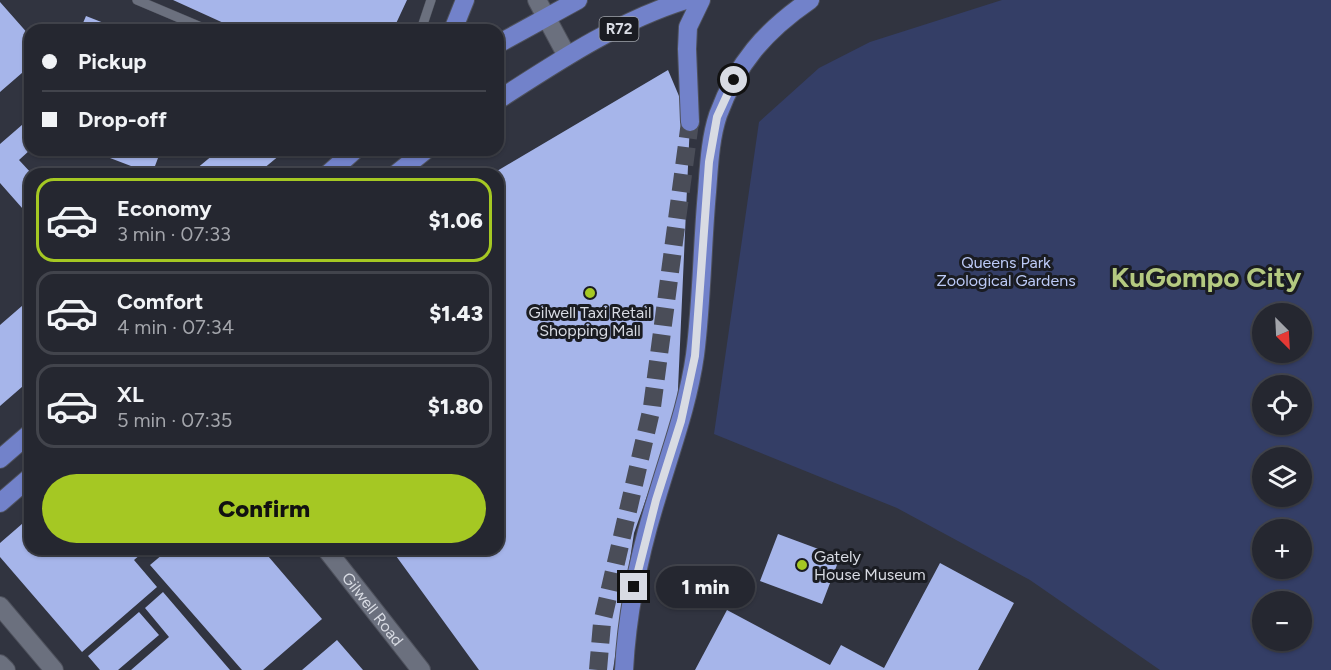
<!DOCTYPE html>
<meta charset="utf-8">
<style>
body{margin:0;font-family:Figtree,sans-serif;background:#31333c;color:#f1f3f6;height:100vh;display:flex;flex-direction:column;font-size:22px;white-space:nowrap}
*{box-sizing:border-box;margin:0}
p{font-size:20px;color:#a3a5ab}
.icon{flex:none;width:33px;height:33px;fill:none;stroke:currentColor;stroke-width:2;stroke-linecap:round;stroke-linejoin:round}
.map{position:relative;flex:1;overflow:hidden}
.drawer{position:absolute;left:24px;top:168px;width:480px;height:387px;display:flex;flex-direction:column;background:#252730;border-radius:18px;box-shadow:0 2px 4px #0004,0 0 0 2px #42444c}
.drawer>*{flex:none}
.guide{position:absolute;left:24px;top:24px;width:480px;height:132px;border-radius:18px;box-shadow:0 2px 4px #0004,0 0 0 2px #42444c;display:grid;align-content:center;height:132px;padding:0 18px;background:#252730}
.needle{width:39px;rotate:156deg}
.controls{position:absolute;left:1252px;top:303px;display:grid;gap:12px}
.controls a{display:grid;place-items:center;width:60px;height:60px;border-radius:50%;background:#252730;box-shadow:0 2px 4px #0004,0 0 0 2px #42444c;font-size:30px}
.end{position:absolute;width:27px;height:27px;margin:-14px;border:8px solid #d8dbe3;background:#111;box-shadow:0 0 0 3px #111}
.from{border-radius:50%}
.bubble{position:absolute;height:42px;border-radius:21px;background:#252730;box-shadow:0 2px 4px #0004,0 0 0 2px #42444c;font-size:20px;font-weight:800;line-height:42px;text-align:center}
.guide b{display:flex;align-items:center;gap:21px;height:57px;font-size:22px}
.guide b+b{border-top:2px solid #42444c}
.guide i{width:15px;height:15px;background:#f1f3f6}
ul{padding:10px 0 0;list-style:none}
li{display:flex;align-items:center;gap:18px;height:84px;margin:0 12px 9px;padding:0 6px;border:3px solid #42444c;border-radius:18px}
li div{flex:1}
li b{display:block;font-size:22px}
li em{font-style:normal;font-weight:800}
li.selected{border-color:#a5c823}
li>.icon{width:54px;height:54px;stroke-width:1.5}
.action{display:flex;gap:12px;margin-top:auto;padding:12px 18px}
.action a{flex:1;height:69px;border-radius:36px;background:#a5c823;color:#111;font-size:24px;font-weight:800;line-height:69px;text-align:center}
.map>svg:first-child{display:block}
.green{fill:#343e66;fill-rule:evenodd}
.building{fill:#a6b5ea}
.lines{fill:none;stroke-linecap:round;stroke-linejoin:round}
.primary-tunnel{stroke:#4a4d58;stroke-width:18;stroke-dasharray:18 9;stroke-linecap:butt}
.lane-casing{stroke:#4e515c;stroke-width:10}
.street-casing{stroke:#4e515c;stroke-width:20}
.secondary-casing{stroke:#4e515c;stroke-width:20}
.primary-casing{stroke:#4e515c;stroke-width:20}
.lane{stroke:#6b707e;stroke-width:9}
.street{stroke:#6b707e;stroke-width:18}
.secondary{stroke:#6b707e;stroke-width:18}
.primary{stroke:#7282ca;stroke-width:18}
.route{stroke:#d8dbe3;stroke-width:8}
.poi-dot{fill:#a5c823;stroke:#1a1c22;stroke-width:2}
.labels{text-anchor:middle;stroke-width:6;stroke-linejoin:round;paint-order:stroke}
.shield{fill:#1a1c22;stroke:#9fa2a9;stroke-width:1.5}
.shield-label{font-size:15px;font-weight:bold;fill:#d8dbe3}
.park-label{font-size:16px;fill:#bccaf6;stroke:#1a1c22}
.poi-label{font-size:16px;fill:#d8dbe3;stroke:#1a1c22}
.street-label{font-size:16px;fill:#d8dbe3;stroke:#1a1c22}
.town-label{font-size:28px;font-weight:bold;fill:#b4c980;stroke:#1a1c22}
</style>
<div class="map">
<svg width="1331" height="670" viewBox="0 0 1331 670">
<rect width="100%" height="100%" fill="#313440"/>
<!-- green -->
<path class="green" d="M1002 0H1331V670H1160L1030 580 897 508 714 434 759 122 819 68 870 42ZM1263 314H1302V352H1263ZM1263 386H1302V424H1263ZM1263 458H1302V496H1263ZM1263 530H1302V568H1263ZM1263 602H1302V640H1263Z"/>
<!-- building -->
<path class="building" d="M173 0H407L393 30H239Z
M0 2 30 36V66L0 92Z
M86 16 109 25 107 30H80Z
M668 70 690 122 677 411 634 533 613 670H479L391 549H498V174H492Z
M30 118V150L19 160 32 174H30V217L0 183V144Z
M89 150H161L152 174Z
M169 150H188L186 157Z
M219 150H286L257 174H190Z
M30 299V380L0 406V325Z
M30 517V549H147L134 560 157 587 82 652 0 557V543Z
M778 534 840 557 822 604 760 581Z
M169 549H262L322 619 263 670H242L150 565Z
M940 563 1014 603 978 670H695L727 610 830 665 841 645 884 668Z
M163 592 205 641 230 670H131L169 637 145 608Z
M139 612 159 635 118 670H100L88 656Z
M337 640 363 670H302Z"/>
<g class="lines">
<!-- primary-tunnel -->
<path class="primary-tunnel" d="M598 670 602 623 652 407 690 122"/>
<defs>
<path id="lane" d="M137 0 208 30
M421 30 431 0"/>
<g id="street">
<path d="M537 0 567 56"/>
<path id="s1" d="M326 549 421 670"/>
</g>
<path id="secondary" d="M0 606 54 670
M0 664 6 670"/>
<path id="primary" d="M453 30 465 0
M498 44 578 0
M498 100C557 62 618 21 686 0
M690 122 687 49 688 27 701 0
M328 174 355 150
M396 174 426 150
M0 459 30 433
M0 503 30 477
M624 670C627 613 639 555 656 500 670 452 688 405 695 355 702 301 702 246 707 192 709 167 710 139 718 115 737 63 765 31 810 0"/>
</defs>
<!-- lane casing -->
<use href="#lane" class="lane-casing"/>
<!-- street casing -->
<use href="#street" class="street-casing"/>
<!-- secondary casing -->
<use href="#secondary" class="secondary-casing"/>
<!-- primary casing -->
<use href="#primary" class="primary-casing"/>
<!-- lane -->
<use href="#lane" class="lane"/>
<!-- street -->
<use href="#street" class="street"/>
<!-- secondary -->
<use href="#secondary" class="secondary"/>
<!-- primary -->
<use href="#primary" class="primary"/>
</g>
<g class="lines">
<!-- route -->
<path class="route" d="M634 587 656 500 681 421 695 356 709 162 717 117 734 80"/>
</g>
<!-- markers -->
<g class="poi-dot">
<circle cx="590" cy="293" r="6"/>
<circle cx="802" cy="565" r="6"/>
</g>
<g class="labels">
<!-- shield labels -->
<rect class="shield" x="599.5" y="17" width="39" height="24" rx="4.5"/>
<g class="shield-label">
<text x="619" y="34">R72</text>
</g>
<!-- park labels -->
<g class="park-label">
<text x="1006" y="268">Queens Park<tspan x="1006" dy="18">Zoological Gardens</tspan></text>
</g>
<!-- poi labels -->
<g class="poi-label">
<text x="590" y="318">Gilwell Taxi Retail<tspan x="590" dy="18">Shopping Mall</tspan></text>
<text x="814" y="562" text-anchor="start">Gately<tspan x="814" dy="18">House Museum</tspan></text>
</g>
<!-- street labels -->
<g class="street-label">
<text dy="6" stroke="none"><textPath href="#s1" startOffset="76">Gilwell Road</textPath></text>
</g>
<!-- town labels -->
<g class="town-label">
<text x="1206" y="287">KuGompo City</text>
</g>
</g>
</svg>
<div class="controls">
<a><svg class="needle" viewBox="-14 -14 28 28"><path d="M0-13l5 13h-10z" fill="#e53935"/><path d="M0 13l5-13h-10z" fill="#a3a5ab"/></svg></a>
<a><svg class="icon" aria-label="locate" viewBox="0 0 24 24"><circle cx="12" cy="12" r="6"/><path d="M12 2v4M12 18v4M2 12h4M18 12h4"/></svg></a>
<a><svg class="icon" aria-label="layers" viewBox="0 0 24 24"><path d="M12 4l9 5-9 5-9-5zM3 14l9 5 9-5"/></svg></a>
<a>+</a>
<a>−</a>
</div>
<i class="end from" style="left:734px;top:80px"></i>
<i class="end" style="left:634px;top:587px"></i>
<div class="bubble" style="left:656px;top:566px;width:99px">1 min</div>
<div class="guide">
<b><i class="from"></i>Pickup</b>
<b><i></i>Drop-off</b>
</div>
<section class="drawer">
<ul>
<li class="selected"><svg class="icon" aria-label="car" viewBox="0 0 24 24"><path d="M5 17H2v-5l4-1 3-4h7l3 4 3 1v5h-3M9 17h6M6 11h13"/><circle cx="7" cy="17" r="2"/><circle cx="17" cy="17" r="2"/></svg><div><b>Economy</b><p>3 min · 07:33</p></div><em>$1.06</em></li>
<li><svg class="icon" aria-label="car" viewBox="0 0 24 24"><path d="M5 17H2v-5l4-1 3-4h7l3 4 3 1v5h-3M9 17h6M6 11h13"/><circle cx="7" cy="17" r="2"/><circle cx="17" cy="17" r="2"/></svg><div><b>Comfort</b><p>4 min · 07:34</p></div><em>$1.43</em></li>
<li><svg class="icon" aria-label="car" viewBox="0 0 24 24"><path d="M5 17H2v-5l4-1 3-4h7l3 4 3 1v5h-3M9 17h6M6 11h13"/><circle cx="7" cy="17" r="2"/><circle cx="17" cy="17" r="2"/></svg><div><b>XL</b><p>5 min · 07:35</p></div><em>$1.80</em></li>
</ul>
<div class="action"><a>Confirm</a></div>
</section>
</div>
